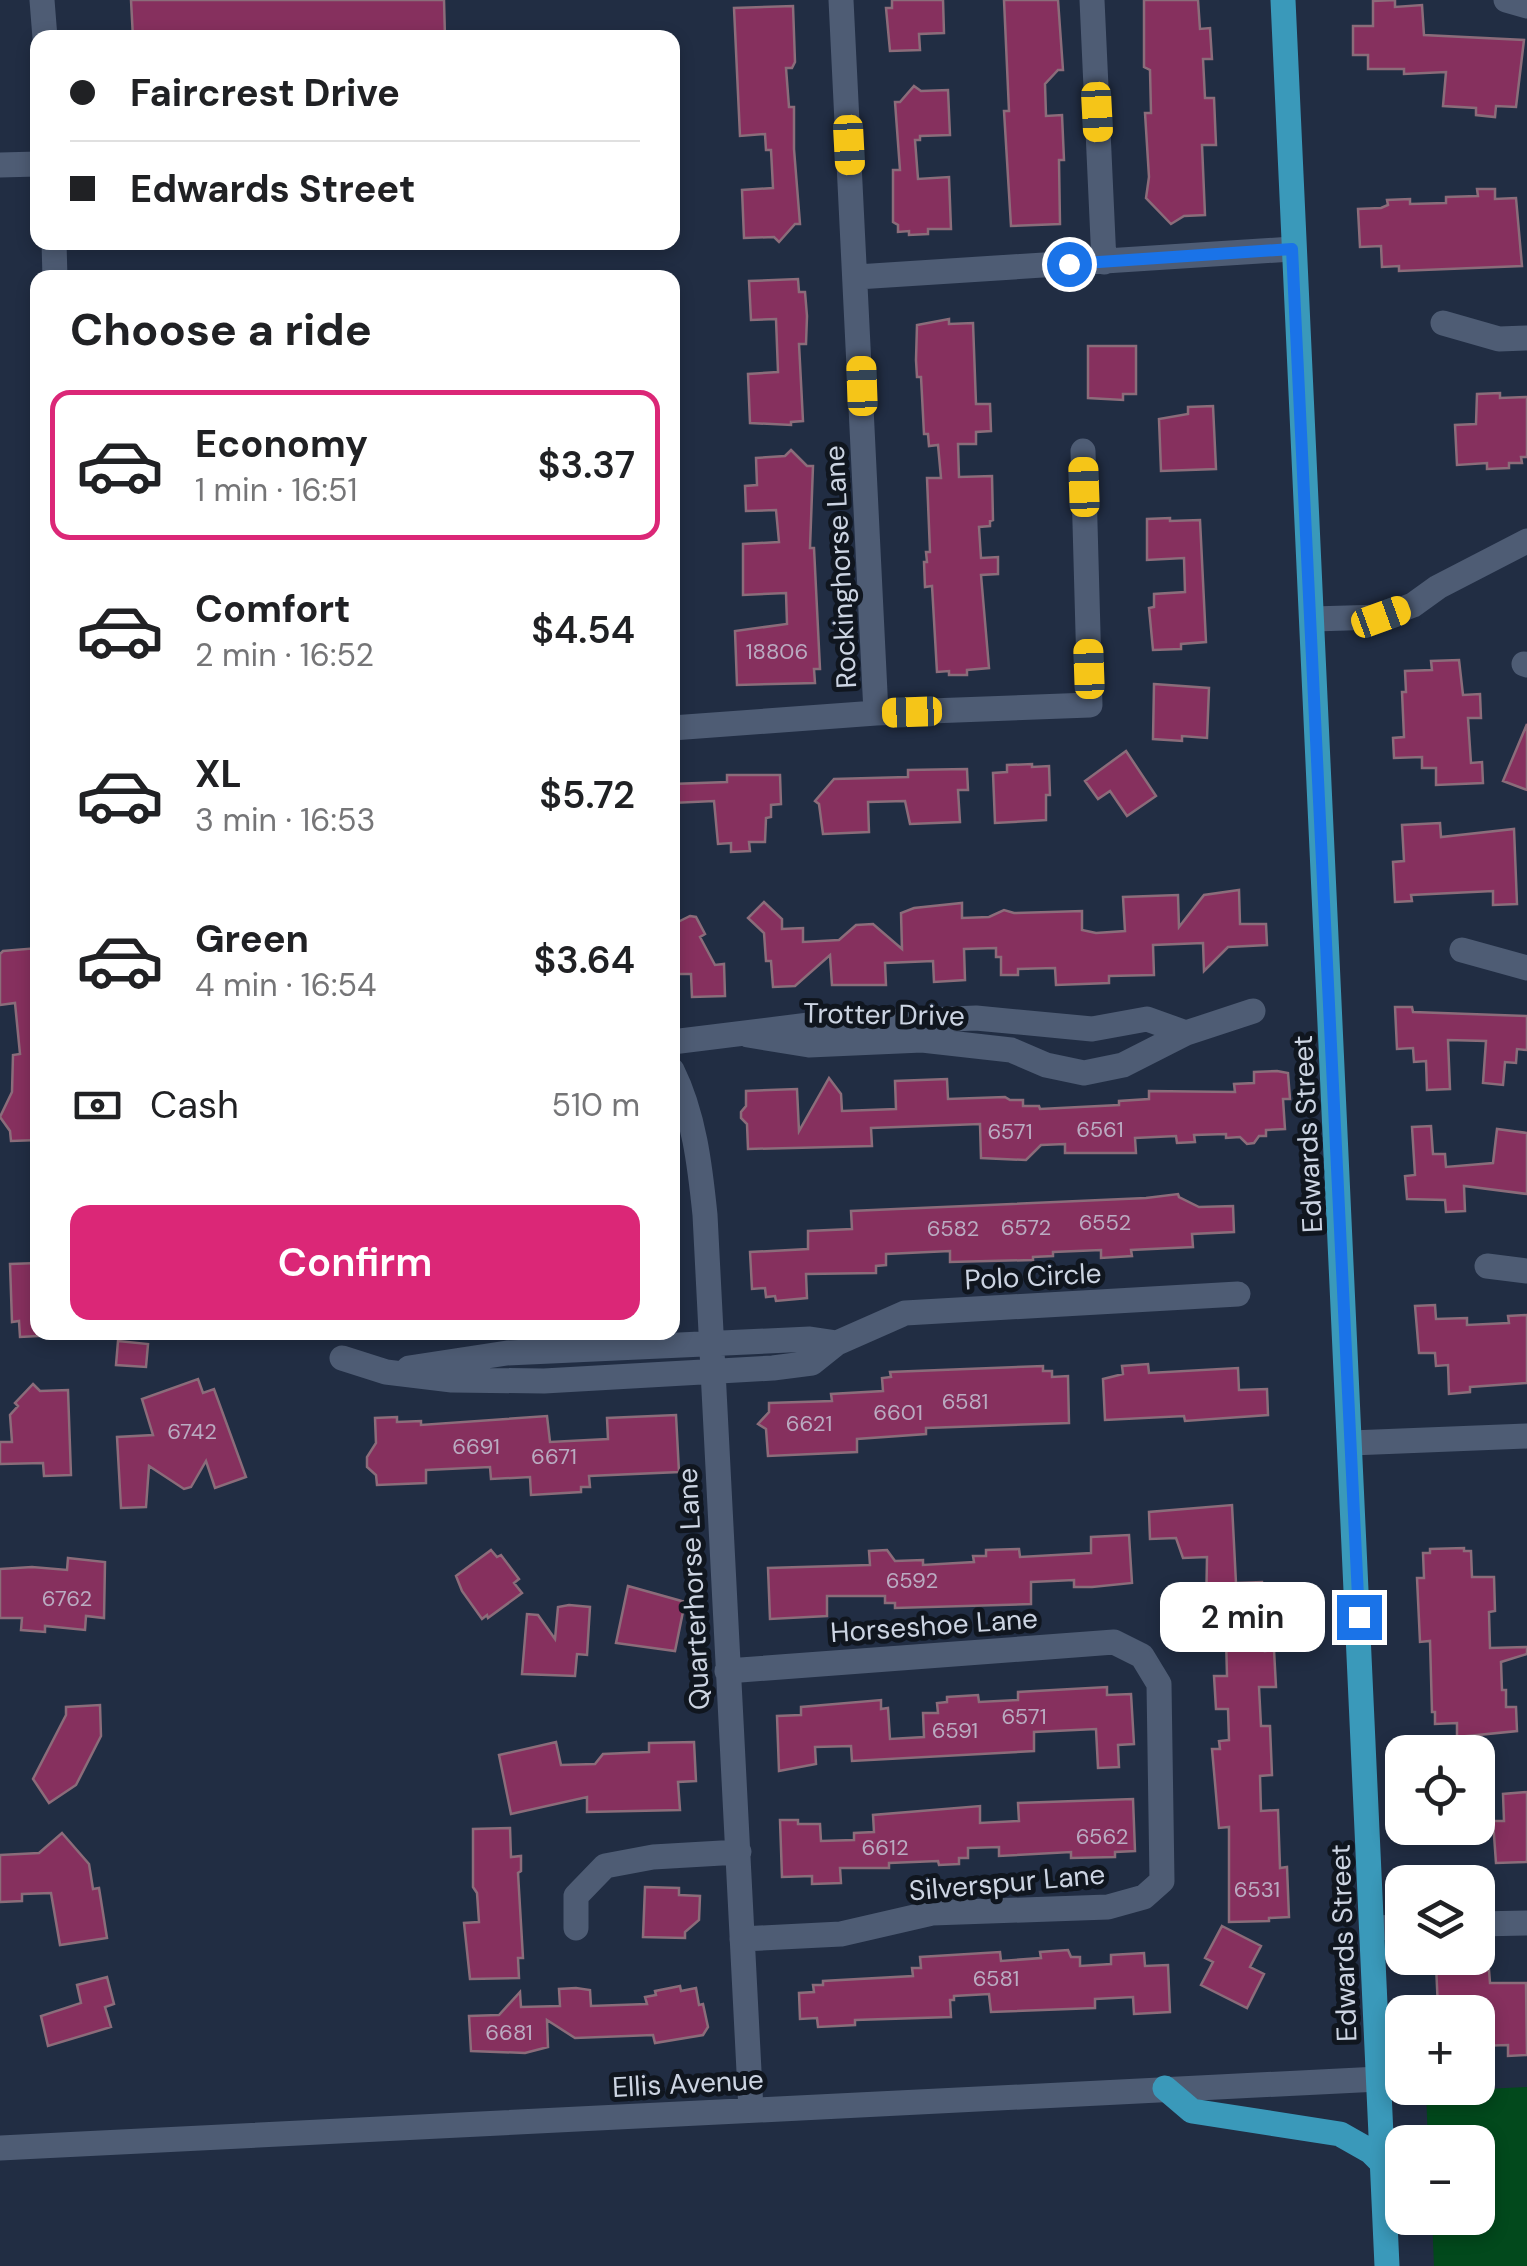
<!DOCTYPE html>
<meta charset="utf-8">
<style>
body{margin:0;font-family:"DM Sans",sans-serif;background:#f6f6f6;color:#202124;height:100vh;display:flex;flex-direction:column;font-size:38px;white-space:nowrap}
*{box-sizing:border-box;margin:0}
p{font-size:32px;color:#757577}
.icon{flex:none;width:55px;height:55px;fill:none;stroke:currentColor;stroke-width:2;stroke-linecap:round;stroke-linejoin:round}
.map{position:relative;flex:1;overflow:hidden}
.details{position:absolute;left:30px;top:270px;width:650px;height:1070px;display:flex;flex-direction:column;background:#fff;border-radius:20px;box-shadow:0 5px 15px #0003}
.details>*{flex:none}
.hud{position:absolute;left:30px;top:30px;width:650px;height:220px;border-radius:20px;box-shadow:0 5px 15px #0003;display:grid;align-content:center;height:220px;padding:0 40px;background:#fff}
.controls{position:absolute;left:1385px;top:1735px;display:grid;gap:20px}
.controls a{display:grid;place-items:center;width:110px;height:110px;border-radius:20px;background:#fff;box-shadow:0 5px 15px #0003;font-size:50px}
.end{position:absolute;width:45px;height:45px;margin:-22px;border:12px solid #1a73e8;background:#fff;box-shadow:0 0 0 5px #fff}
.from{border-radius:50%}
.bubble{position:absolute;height:70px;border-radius:20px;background:#fff;box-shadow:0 5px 15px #0003;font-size:32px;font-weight:600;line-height:70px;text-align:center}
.car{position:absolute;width:30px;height:60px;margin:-30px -15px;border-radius:12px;box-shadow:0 0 8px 2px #0007;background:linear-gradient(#f5c518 24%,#345 0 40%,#f5c518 0 76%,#345 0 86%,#f5c518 0)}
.hud b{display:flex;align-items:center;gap:35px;height:95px;font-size:38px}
.hud b+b{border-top:2px solid #e0e0e0}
.hud i{width:25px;height:25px;background:#202124}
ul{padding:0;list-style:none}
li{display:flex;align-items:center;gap:30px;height:150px;margin:0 20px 15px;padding:0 20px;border:5px solid transparent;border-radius:20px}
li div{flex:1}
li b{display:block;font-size:38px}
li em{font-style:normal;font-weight:600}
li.on{border-color:#db2777}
li>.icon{width:90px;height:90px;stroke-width:1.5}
h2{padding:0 40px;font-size:45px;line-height:120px}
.pay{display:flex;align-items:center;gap:25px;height:110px;padding:0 40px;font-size:38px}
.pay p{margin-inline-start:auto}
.primary-button{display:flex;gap:20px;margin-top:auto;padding:20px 40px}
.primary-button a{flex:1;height:115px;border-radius:20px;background:#db2777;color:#fff;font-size:40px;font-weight:600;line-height:115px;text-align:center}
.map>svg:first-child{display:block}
.green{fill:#02491c}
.building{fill:#86305e;stroke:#8b6c7a;stroke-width:2.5}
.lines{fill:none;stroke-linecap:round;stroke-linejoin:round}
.minor{stroke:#4e5c74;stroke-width:25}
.major{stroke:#3a99ba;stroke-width:25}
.route{stroke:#1a73e8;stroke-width:12}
.labels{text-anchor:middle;stroke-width:10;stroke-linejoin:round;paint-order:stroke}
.number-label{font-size:22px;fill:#baabc1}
.street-label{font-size:28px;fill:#ccd4e2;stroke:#10161f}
</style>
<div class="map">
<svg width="1527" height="2266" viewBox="0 0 1527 2266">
<rect width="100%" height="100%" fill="#212d43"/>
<!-- green -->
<path class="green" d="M1527 2087V2266H1434L1432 2218H1478V2142H1428L1426 2092Z"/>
<!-- building -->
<path class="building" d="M131 0H444L445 38H133Z
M892 0H943L944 33 919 34 920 50 890 51 886 8H892Z
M1004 0H1058L1063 70H1058L1045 84 1046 116 1062 115 1064 160H1059L1060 224 1011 226 1004 111H1009Z
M1144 0H1198L1200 29 1210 28 1212 59H1203L1205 98H1214L1216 145H1202L1205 215 1184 216 1171 224 1146 198 1149 177 1145 113H1151L1150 70 1144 67Z
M1395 0V7L1422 5 1424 35 1524 40 1516 107 1496 106 1495 117 1476 115V108L1443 106 1446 72 1404 74V69H1368V55H1353V26H1373V1Z
M793 6 795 62 792 68H786L789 107H794V149L800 224H795L779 242 774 237 744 238 742 190 773 188 771 150H766L765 134 740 136 734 8Z
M914 86 921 91 948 90 950 135 920 136V140H915L918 179 949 177 951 229H928V234L909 235V231L898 232V225L893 222V170H900L895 102H900Z
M1477 189H1495V199L1516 198 1522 266 1399 271V266L1382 267 1381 246 1360 247 1358 209 1381 208 1388 205 1387 200 1410 199V204L1446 203V197L1478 196Z
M798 279 799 292H805L807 316 806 344H799L803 421 791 422V425L750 423 748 374 778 372 776 319 751 320 749 281Z
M949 319V324L973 323 976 404H990L991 431 976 432V444H958L959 477 992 476 993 520 990 521V526L979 527 981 558 998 557V574L981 575 989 668 967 670V675H949V671L937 672 932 586 925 587 924 562H927L926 552H930L927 478H941L938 445 929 446 928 434H924L921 377H917L916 360 917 325Z
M1088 346H1136V394H1123V400L1088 398Z
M1500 393V398L1527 397V457H1521L1522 463H1509V468L1487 469V463L1457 465 1455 425 1476 424 1477 394Z
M1213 406 1216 469 1161 471 1159 419 1188 414V407Z
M791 450 807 466H813L810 548H814L820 669H814L815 683 737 685 735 631 787 624 786 593 743 595V544L779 542 776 510 746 511 745 486 757 485 756 458 785 456Z
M1170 518V521L1200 520 1206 642 1181 644V649L1153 650 1149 608 1154 607V594L1185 592 1184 558 1147 560V519Z
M1459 660 1463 695 1480 694 1481 718H1468L1471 763 1482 762 1483 783 1436 785V768H1422V757L1394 758 1393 738 1404 737 1402 692H1406L1405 671 1432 670 1431 661Z
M1154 684 1209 688 1207 738 1182 736V741L1153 739Z
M1527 724V790L1503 781Z
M1126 751 1156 796 1127 816 1110 791 1098 799 1085 781Z
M1032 764V767L1049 766 1050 795H1046V820L995 823 993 773 1007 772V765Z
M967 769 968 790H958L960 822 910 824 905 801 868 802 869 832 823 834 819 804 815 801 834 779 908 777V770Z
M727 775H780L781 804 771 805V817L766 818 765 842H749L750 851 731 852V843L718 844 714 801 672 803V784L727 782Z
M1440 823 1441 837 1514 829 1517 904 1493 905V891L1411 895 1412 901 1395 902 1393 862 1404 861 1402 825Z
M1239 890 1240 924H1266L1267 945 1228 947 1204 971 1203 943 1153 945 1154 975 1109 976V983L1056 985 1055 968 1018 969V975H1001V957H996V948L964 949 965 980 934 982 933 961 885 963 886 985H832L830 955 795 986 773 987 771 961H766L764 933 748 918 764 902 782 919V929L803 928V942L839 940 856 925 873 924 902 949 901 913 914 908 962 903V918L989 917 1004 910 1014 913 1082 911V930L1096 933 1125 931 1123 897 1178 895 1179 927 1204 895Z
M690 916 696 917 705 934 700 937 715 965 724 964 725 996 692 997 691 974H678L672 965V925Z
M38 948V1140L11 1141 10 1131 0 1117 12 1092 13 1055 20 1054 15 1003 0 1005V954L3 951Z
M1395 1007H1412L1413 1012 1527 1016V1050L1517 1049 1516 1063 1505 1062 1503 1085 1483 1083 1486 1041 1448 1040 1450 1089 1427 1090 1426 1061 1414 1062 1413 1048 1397 1049Z
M1277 1071 1288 1073 1290 1099H1283L1285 1129 1266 1130V1136H1259L1254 1143 1247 1144 1240 1137 1226 1138V1134L1194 1135 1195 1142 1177 1143 1176 1136 1135 1138 1136 1153H1065V1144L1041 1145 1026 1160 981 1158 980 1124 871 1128 872 1146 748 1149 747 1124 741 1118V1112L746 1106V1091L797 1089 799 1131 829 1078 841 1094 842 1111 896 1109 895 1081 947 1079 948 1099 1005 1097 1010 1100H1023V1106H1039L1040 1109 1119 1105V1101L1149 1099V1091L1235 1092 1234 1084 1254 1083V1072Z
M1431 1126 1433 1154H1445L1446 1167 1493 1163 1497 1129 1527 1133V1194L1464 1186 1465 1211 1446 1212 1445 1200 1407 1199 1405 1176 1415 1175 1412 1127Z
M1178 1194 1179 1197 1199 1207 1233 1206 1234 1232 1192 1234 1193 1247 1131 1250 1132 1256 1101 1258V1250L1053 1252V1256L1033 1257V1260L950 1262V1251L886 1254V1265L876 1266V1273L806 1274 807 1298 776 1301 775 1296 766 1297 765 1288 752 1289 750 1252 808 1249V1231L852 1229 851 1211 1146 1198Z
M38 1263V1336L20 1337 19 1321 12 1322 10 1264Z
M1435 1305 1436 1319 1467 1318V1325L1509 1323 1508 1316 1527 1315V1383L1470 1387V1392L1449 1394 1448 1365 1436 1366 1435 1353H1419L1415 1306Z
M118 1341 148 1344 146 1367 116 1365Z
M1148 1364 1149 1373 1238 1368 1239 1390 1267 1389 1268 1415 1185 1421 1184 1416 1105 1420 1103 1379 1123 1374 1122 1366Z
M1043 1366V1371H1052V1377L1068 1376 1069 1423 926 1428V1434L857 1439V1452L768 1456 766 1429 758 1424 769 1412V1403L832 1401 831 1394 883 1391 882 1378 891 1377 890 1372Z
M198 1379 203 1393 214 1389 246 1477 215 1488 206 1461 191 1487 184 1489 149 1466 146 1507 121 1508 117 1437 153 1435 142 1399Z
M33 1384 40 1391 68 1390 71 1475 44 1476 43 1463 0 1464V1442H12L10 1415 18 1406 15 1403Z
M676 1415 679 1472 589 1476 590 1487H581V1492L531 1495 530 1477 491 1479 490 1467 426 1470V1483L377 1485 376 1475 367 1467V1457L376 1443 375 1418 397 1417V1422L421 1421V1425L547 1416 550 1442 608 1439 607 1418Z
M1232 1505 1236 1583 1262 1582 1265 1651 1274 1650 1276 1687H1259L1261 1726H1270L1272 1775 1260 1776 1261 1811 1278 1810 1280 1868 1287 1867 1289 1917 1269 1918V1921L1229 1922V1827L1219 1828 1212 1749H1220L1219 1741 1229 1740 1228 1709H1216L1214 1676H1227L1226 1637H1222L1221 1622H1212V1613L1206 1614 1207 1557 1183 1558 1176 1538 1150 1539 1149 1512Z
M1129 1535 1132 1583 1092 1587H1074V1580L1031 1582V1604L895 1608V1603H885V1596H827V1616L770 1619 768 1568 870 1565 869 1551 887 1550 895 1561 923 1560V1565L974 1562 973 1556H986V1550L1019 1549 1020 1557 1091 1553V1537Z
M1464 1548V1551H1471L1472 1577H1494L1495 1611 1489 1612 1490 1648 1527 1647V1654L1501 1662 1502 1690H1506V1707H1516L1517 1731 1457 1737V1723L1435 1724V1712H1432L1430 1641 1420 1642 1417 1578H1424L1423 1553H1430V1549Z
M491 1550 497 1557 501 1555 519 1579 514 1583 522 1593 488 1618 487 1615 482 1619 462 1591 456 1576Z
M68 1558 105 1562 104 1618 86 1616 85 1630 45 1626V1632L21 1630 22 1618H0V1569L32 1567 67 1570Z
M628 1586 685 1602 675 1651 616 1643Z
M569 1605 590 1607 587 1655 577 1654 575 1676 522 1674 527 1614 538 1615 555 1639 558 1607Z
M1107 1687V1695L1131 1694 1134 1744 1118 1745 1119 1767 1098 1768 1096 1729 1034 1732V1751L852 1761 851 1746 815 1747 816 1764 779 1771 777 1716 801 1715V1707L881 1700V1709L888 1708 890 1739 924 1737 923 1713H938L937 1703 947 1702V1697L978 1695 979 1702 1018 1700V1692Z
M100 1705 101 1736 76 1785 49 1803 33 1779 66 1715V1707Z
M556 1742 561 1765 595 1764 603 1754 649 1752V1743L694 1742 696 1781 678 1782 680 1810 587 1812V1797L511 1814 499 1755Z
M1527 1792V1862L1496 1863 1493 1821H1504L1503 1794Z
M1133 1799 1135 1851 1115 1852V1857L1071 1858V1852L999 1856V1847L968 1848V1858H959V1864L939 1865 938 1861 889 1863V1868H840L841 1883 812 1884V1876L782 1877 780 1820H798V1824H820L821 1841 854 1840V1833L874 1832 873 1815 980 1806V1823L1019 1821 1018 1803Z
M510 1828 511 1857 521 1856V1871L518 1873 523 1958H518L519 1978 470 1979 464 1923 479 1922 477 1893 473 1887V1829Z
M62 1833 89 1864 93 1889 99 1888 107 1938 60 1945 51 1893 22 1894V1901L0 1902V1855L39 1853Z
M645 1887 679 1888V1895L700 1896 699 1920 685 1932V1938L643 1937Z
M1222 1926 1261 1946 1250 1967 1264 1974 1247 2008 1201 1985 1213 1962 1205 1958Z
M1068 1950 1071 1957H1080V1966L1111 1964V1955L1144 1953 1145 1966 1168 1965 1170 2012 1134 2014 1133 1997 1095 1999V2008L991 2012 989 1994 954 1996V2000H950L951 2017 855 2020V2025L818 2027 817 2018 800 2019 799 1993 814 1992 813 1985H823V1981L913 1976 912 1968H921L920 1957 1000 1952 1001 1961 1041 1958 1040 1952Z
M1453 1963V1972L1489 1970 1490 1983H1526L1527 2055 1508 2056V2045L1478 2046V2012L1438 2009 1436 1964Z
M107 1977 114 2004 105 2007 111 2027 48 2046 41 2016 81 2003 77 1985Z
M680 1986 681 1991 696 1988 699 2005 703 2004 708 2027 703 2035 655 2043 653 2035 575 2038 547 2020 548 2047 525 2053 471 2051 469 2016 499 2015 520 1992 521 2007 560 2006 559 1989 576 1988 590 1990 591 2006 647 2004 645 1997 656 1995 655 1991Z"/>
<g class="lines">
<!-- minor -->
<path class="minor" d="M42 0 45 38
M841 0 876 713
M1092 0 1104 262
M1506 0 1527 6
M0 165 38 164
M54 242 55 278
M857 277 1292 249
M1443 323 1499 339 1527 338
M1313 619 1381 617 1413 605 1438 587 1527 541
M1524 664 1527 665
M672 728 876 713 1090 705 1083 451
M1462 950 1527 968
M748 1035 809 1045 922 1040 1011 1050 1046 1065 1084 1073 1123 1065 1186 1033 1253 1011
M672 1042 809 1025 976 1018 1092 1029 1147 1019 1186 1033
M672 1070C694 1114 700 1166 705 1215L751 2110
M1487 1266 1527 1271
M342 1358 386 1372 452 1380 544 1381 773 1368 812 1363 837 1343 905 1313 1238 1294
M409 1368 507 1353 810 1339 837 1343
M1351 1443 1527 1436
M727 1671 1114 1642 1142 1656 1159 1684 1162 1881 1144 1897 1108 1907 932 1913 841 1934 742 1939
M1478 1924 1527 1923
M576 1928V1896L605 1866 653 1857 739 1852
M1373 1928 1402 1927
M0 2148 1379 2079"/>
<!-- major -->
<path class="major" d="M1283 0 1387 2266
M1165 2088 1192 2111 1340 2134 1370 2151 1383 2164"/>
</g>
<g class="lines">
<!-- route -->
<path class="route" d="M1069 264 1292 249 1359 1617"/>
</g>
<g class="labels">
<!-- number labels -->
<g class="number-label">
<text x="777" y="659">18806</text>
<text x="1100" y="1137">6561</text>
<text x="1010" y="1139">6571</text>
<text x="1105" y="1230">6552</text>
<text x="1026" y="1235">6572</text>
<text x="953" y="1236">6582</text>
<text x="965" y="1409">6581</text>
<text x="898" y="1420">6601</text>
<text x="809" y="1431">6621</text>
<text x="192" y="1439">6742</text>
<text x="476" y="1454">6691</text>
<text x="554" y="1464">6671</text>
<text x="912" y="1588">6592</text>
<text x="67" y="1606">6762</text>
<text x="1024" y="1724">6571</text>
<text x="955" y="1738">6591</text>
<text x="1102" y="1844">6562</text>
<text x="885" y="1855">6612</text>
<text x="1257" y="1897">6531</text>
<text x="996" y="1986">6581</text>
<text x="509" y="2040">6681</text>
</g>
<!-- street labels -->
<g class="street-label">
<text transform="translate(840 567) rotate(-93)" y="10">Rockinghorse Lane</text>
<text transform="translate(884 1014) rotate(1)" y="10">Trotter Drive</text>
<text transform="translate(1307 1134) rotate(-93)" y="10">Edwards Street</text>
<text transform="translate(1033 1276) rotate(-3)" y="10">Polo Circle</text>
<text transform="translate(693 1589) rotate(-93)" y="10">Quarterhorse Lane</text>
<text transform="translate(934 1625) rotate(-4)" y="10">Horseshoe Lane</text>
<text transform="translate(1007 1882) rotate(-5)" y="10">Silverspur Lane</text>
<text transform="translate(1343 1943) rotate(-92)" y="10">Edwards Street</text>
<text transform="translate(688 2083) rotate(-3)" y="10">Ellis Avenue</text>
</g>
</g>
</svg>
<div class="controls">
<a><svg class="icon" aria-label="locate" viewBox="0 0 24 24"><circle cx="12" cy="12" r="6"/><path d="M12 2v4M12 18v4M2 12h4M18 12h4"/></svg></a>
<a><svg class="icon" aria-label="layers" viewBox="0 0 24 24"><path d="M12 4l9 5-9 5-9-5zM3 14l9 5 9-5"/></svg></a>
<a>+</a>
<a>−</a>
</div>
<i class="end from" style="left:1069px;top:264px"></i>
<i class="end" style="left:1359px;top:1617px"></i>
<div class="bubble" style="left:1160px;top:1582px;width:165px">2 min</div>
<i class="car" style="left:1097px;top:112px;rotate:177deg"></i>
<i class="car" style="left:849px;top:145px;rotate:177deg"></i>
<i class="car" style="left:862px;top:386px;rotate:358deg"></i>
<i class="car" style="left:1084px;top:487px;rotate:358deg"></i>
<i class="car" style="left:1381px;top:617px;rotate:70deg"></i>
<i class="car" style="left:1089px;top:669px;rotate:358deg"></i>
<i class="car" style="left:912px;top:712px;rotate:268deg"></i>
<div class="hud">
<b><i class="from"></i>Faircrest Drive</b>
<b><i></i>Edwards Street</b>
</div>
<section class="details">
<h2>Choose a ride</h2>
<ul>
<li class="on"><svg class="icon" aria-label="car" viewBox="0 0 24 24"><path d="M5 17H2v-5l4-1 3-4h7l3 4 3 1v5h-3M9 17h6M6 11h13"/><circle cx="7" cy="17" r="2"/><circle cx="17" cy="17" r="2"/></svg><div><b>Economy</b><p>1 min · 16:51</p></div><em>$3.37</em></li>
<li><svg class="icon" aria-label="car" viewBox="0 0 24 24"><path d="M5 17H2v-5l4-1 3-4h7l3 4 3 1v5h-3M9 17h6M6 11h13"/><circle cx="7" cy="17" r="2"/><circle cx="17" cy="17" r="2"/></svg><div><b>Comfort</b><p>2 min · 16:52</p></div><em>$4.54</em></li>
<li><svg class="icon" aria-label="car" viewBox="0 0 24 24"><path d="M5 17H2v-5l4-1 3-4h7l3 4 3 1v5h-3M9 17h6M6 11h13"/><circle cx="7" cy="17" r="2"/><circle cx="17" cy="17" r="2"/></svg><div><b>XL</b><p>3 min · 16:53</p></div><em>$5.72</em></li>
<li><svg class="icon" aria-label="car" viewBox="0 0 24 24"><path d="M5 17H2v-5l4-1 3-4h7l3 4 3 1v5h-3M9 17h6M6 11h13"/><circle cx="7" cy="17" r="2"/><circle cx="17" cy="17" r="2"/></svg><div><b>Green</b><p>4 min · 16:54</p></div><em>$3.64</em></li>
</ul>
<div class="pay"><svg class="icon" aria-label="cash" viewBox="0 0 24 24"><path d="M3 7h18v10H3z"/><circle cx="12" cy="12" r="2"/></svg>Cash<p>510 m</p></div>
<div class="primary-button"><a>Confirm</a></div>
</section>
</div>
